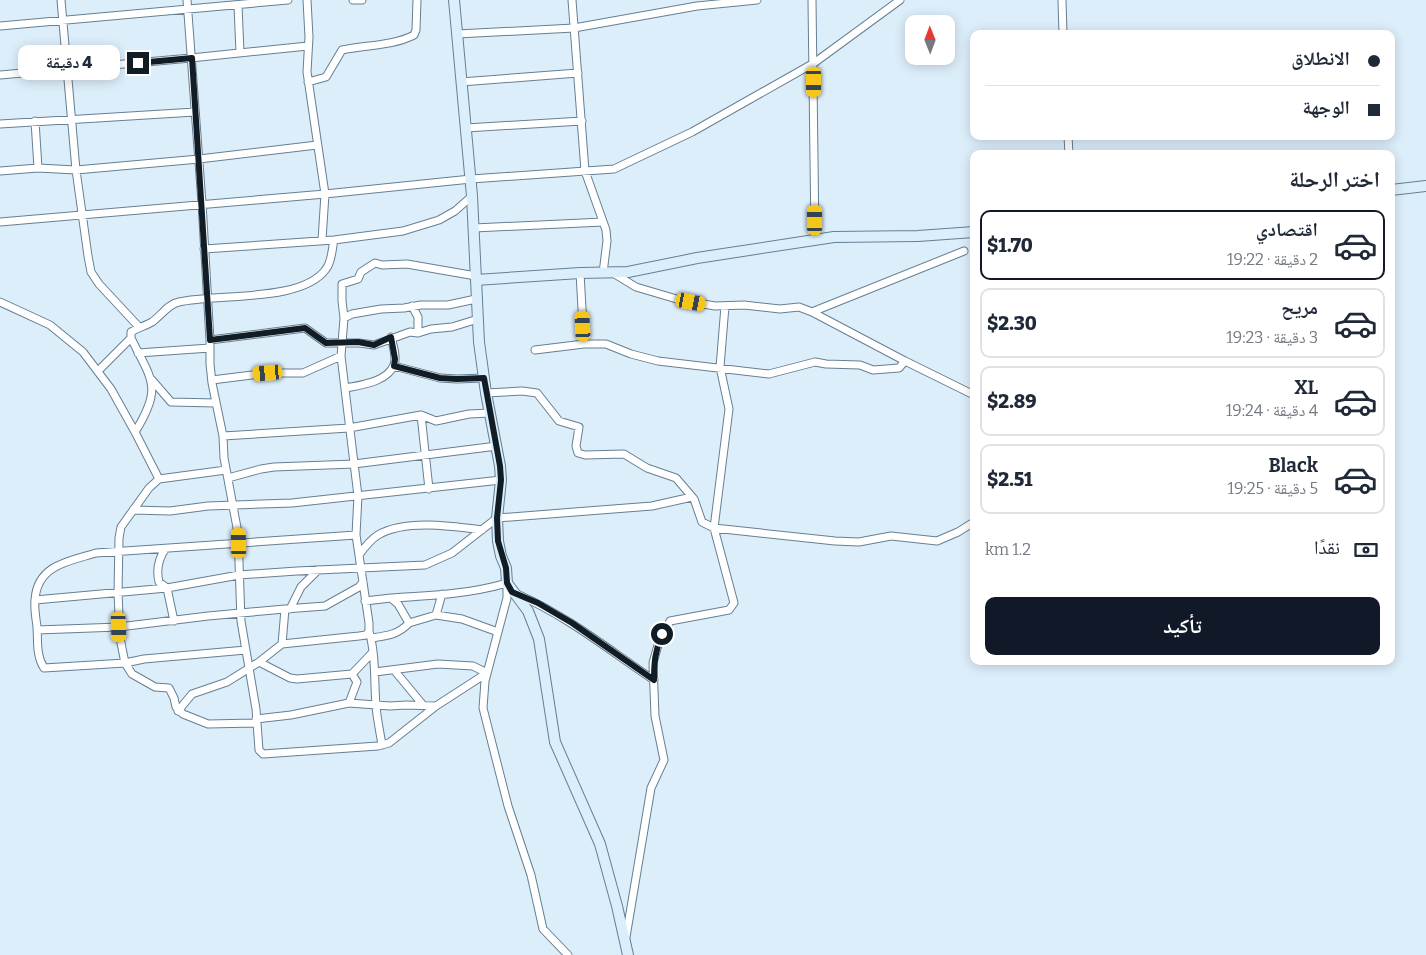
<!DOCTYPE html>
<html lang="ar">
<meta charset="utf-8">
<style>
body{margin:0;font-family:Bitter,"Noto Naskh Arabic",serif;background:#f2f2f3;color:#1f2937;direction:rtl;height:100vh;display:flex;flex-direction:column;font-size:19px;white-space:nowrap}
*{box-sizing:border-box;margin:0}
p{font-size:16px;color:#747a83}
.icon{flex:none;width:28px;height:28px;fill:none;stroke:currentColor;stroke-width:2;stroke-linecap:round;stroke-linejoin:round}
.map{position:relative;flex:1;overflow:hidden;direction:ltr}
.panel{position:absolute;left:970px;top:150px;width:425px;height:515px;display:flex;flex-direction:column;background:#fff;border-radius:10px;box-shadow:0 2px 12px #0003;direction:rtl}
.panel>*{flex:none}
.banner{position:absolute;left:970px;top:30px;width:425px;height:110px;border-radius:10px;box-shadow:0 2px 12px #0003;direction:rtl;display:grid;align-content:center;height:110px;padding:0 15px;background:#fff}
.needle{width:32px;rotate:359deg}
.buttons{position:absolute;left:905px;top:15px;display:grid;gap:10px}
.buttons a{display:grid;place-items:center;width:50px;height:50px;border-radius:10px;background:#fff;box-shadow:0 2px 12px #0003;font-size:25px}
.end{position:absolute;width:22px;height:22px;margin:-11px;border:6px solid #121c24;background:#fff;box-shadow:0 0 0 2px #fff}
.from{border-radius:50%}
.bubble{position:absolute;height:35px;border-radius:10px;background:#fff;box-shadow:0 2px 12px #0003;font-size:16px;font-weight:800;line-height:35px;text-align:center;direction:rtl}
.car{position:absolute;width:15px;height:30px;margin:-15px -8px;border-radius:6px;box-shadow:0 0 4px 1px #0007;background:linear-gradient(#f5c518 24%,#345 0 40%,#f5c518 0 76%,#345 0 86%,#f5c518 0)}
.banner b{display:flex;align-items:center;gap:18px;height:48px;font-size:19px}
.banner b+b{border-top:1px solid #e0e1e3}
.banner i{width:12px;height:12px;background:#1f2937}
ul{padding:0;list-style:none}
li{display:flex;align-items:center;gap:15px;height:70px;margin:0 10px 8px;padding:0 5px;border:2px solid #e0e1e3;border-radius:10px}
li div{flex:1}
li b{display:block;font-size:19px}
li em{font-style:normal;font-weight:800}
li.current{border-color:#111827}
li>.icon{width:45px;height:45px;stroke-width:1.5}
h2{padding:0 15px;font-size:22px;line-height:60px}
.pay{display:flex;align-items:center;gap:12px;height:55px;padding:0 15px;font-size:19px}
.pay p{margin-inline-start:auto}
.primary-button{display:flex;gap:10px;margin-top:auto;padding:10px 15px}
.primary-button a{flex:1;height:58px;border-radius:10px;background:#111827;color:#fff;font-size:20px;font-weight:800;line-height:58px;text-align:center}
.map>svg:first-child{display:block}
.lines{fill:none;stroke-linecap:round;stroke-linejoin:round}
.street-casing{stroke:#657f93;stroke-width:9}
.secondary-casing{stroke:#657f93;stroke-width:12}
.street{stroke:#fff;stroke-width:7}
.secondary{stroke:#daeefc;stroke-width:10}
.route{stroke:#121c24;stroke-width:6}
</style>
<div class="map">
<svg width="1426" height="955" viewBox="0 0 1426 955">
<rect width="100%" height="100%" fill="#ddeefb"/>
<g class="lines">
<defs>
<path id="street" d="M61 0 76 170 88 256 91 272 99 284 139 327
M187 0 202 203 210 340V364L212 383 223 436 224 458 238 533 241 621 256 709 259 750 263 754 378 746 389 743 436 706
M307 0 309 37 307 72 325 194 322 240
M353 0H362
M572 0 585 171 606 230 607 241 603 273
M812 0 815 239
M1062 0 1063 34
M238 5 240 53
M0 26 288 0
M457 34 574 28 697 6 757 0
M0 75 191 58 308 46
M308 82 326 77 342 50C365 45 393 46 414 35L416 30 417 0
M461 82 578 73
M35 121 38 168
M0 124 195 112
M466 128 582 121
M1068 136 1069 154
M0 171 38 168 76 170 199 159 317 145
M0 222 325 194 471 179 614 169 692 132 814 63 900 0
M474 228 603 222
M204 249 334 240 403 231 439 220 455 211 472 196
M613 273 636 287 680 300 715 306 744 305 780 309 799 307 812 312 964 251
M0 302 50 325 83 352 111 389 135 432 159 479
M412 306 418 317V333
M812 312 905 361 974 395
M344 318 352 314 381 309 404 308 421 305H448L476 299
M131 338C152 381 163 387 135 432
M210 340 305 328 326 343H359L374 345 410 332 418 333 431 329 452 327 478 319
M584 344H606L631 354 658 361 769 374 815 362 826 364 860 365 873 370 899 368 905 361
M535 350 584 344 580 273
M138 353 210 348
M394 366 440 378 457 379 484 378
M98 371 131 338V332C137 328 145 326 152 322 161 316 168 304 179 302 217 293 302 303 326 269 332 262 332 248 334 240
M152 380 171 402 216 403
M212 380 268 373H303L341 356
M346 388C361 385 387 382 394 365 397 357 393 345 391 337
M486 393 522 391 537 393 559 421 579 427 576 446 578 453 585 455 624 454 647 468 676 478 694 499 702 522 714 528 835 541 859 542 891 536 937 541 958 532 974 522
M421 415 429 489
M223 436 349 428 421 415 436 421 469 414 490 413
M226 470 159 479 149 488 121 527 119 538 118 593 120 638 125 663 132 674 155 687 169 688 174 698 176 707 183 714 208 724 256 723
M228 478 261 469 274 467 354 464 497 446
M133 510 170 511 208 506 292 503 501 480
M165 549C158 560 156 570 159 582L167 588 174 621
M359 555C364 548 370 540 378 535 405 519 452 526 482 530
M517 594C567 616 609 650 654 680
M391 598C430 596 470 594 507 583V598L485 681 483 708 508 806 531 875 543 929 568 955
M35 600 167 588 239 575 297 571 425 565 452 553 497 518 652 506 692 497
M365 601 391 598 398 604 409 623 436 615 462 619 498 632
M290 609 301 587 318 570
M436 615 442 594
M37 630 119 627 208 616 285 609
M369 631C376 655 374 681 376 706 377 719 380 732 382 745
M371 638C386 636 398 635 409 623
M282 644 359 636 366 635 369 631V623L356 535 358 496 341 356 344 318 342 301V284L358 279 361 272 375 263 382 265 407 264 476 276
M246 650 144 659 125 663 44 668C36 656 38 641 37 627 36 618 34 609 35 600 37 565 69 561 96 553L356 535
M259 662 290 678 297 679 352 674 373 652
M394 670 423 705
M375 672 438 664 473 666 487 673
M349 703 390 706 406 705 436 706 487 673
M178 711 192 694 227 682 259 662 282 644 285 609 325 606 359 587 363 582
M256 719 291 715 349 703 357 682 352 674
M626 937 651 788 664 760 655 716 653 663 658 645 670 621 729 610 734 603 714 528 729 409 720 367 725 306"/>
<path id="secondary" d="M454 0 472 196 479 342 486 393 500 466 501 480 497 518 498 541 501 556 506 568 507 583 528 611 539 639 555 742 600 844 617 906 628 955
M1391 190 1426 186
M476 280 580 273 628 272 697 258 834 237 918 236 974 232"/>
</defs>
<!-- street casing -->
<use href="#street" class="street-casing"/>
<!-- secondary casing -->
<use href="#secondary" class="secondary-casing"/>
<!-- street -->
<use href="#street" class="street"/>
<!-- secondary -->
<use href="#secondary" class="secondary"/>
</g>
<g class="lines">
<!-- route -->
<path class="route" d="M138 63 192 58 210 340 305 328 326 343 358 342 374 345 391 337 395 359 394 366 440 378 457 379 484 378 500 466 501 480 497 518 498 541 506 568 507 583 512 592 538 603 572 623 654 680C654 664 655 650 662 634"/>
</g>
</svg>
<div class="buttons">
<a><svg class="needle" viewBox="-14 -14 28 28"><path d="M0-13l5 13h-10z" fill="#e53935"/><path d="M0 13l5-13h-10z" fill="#747a83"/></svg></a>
</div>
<i class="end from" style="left:662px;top:634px"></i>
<i class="end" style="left:138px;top:63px"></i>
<div class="bubble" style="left:18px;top:45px;width:102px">4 دقيقة</div>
<i class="car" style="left:814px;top:82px;rotate:180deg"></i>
<i class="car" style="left:815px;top:220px;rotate:0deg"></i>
<i class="car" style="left:691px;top:302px;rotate:101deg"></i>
<i class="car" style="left:583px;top:326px;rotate:357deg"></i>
<i class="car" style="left:268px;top:373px;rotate:265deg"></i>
<i class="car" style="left:239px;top:543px;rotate:359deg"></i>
<i class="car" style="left:119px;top:627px;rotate:178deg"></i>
<div class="banner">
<b><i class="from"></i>الانطلاق</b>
<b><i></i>الوجهة</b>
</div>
<section class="panel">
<h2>اختر الرحلة</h2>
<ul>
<li class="current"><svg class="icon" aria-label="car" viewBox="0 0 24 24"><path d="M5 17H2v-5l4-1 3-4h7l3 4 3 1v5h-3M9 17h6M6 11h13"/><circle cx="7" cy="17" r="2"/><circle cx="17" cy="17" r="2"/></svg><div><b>اقتصادي</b><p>2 دقيقة · 19:22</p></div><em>$1.70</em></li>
<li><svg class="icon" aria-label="car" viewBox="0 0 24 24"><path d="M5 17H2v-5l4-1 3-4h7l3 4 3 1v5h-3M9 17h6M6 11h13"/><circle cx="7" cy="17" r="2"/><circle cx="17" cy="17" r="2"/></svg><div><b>مريح</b><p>3 دقيقة · 19:23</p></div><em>$2.30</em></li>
<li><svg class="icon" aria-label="car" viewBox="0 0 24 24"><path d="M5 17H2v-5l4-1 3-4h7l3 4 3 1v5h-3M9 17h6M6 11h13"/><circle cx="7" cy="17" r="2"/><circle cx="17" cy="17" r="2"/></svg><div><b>XL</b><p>4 دقيقة · 19:24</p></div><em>$2.89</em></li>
<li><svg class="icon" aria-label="car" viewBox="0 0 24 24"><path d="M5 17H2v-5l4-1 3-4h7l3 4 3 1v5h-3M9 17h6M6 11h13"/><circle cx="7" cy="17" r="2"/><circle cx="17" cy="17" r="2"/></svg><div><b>Black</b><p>5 دقيقة · 19:25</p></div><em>$2.51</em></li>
</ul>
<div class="pay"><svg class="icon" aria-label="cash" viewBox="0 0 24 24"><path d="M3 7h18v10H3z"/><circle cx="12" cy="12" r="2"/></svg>نقدًا<p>1.2 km</p></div>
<div class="primary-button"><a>تأكيد</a></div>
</section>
</div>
